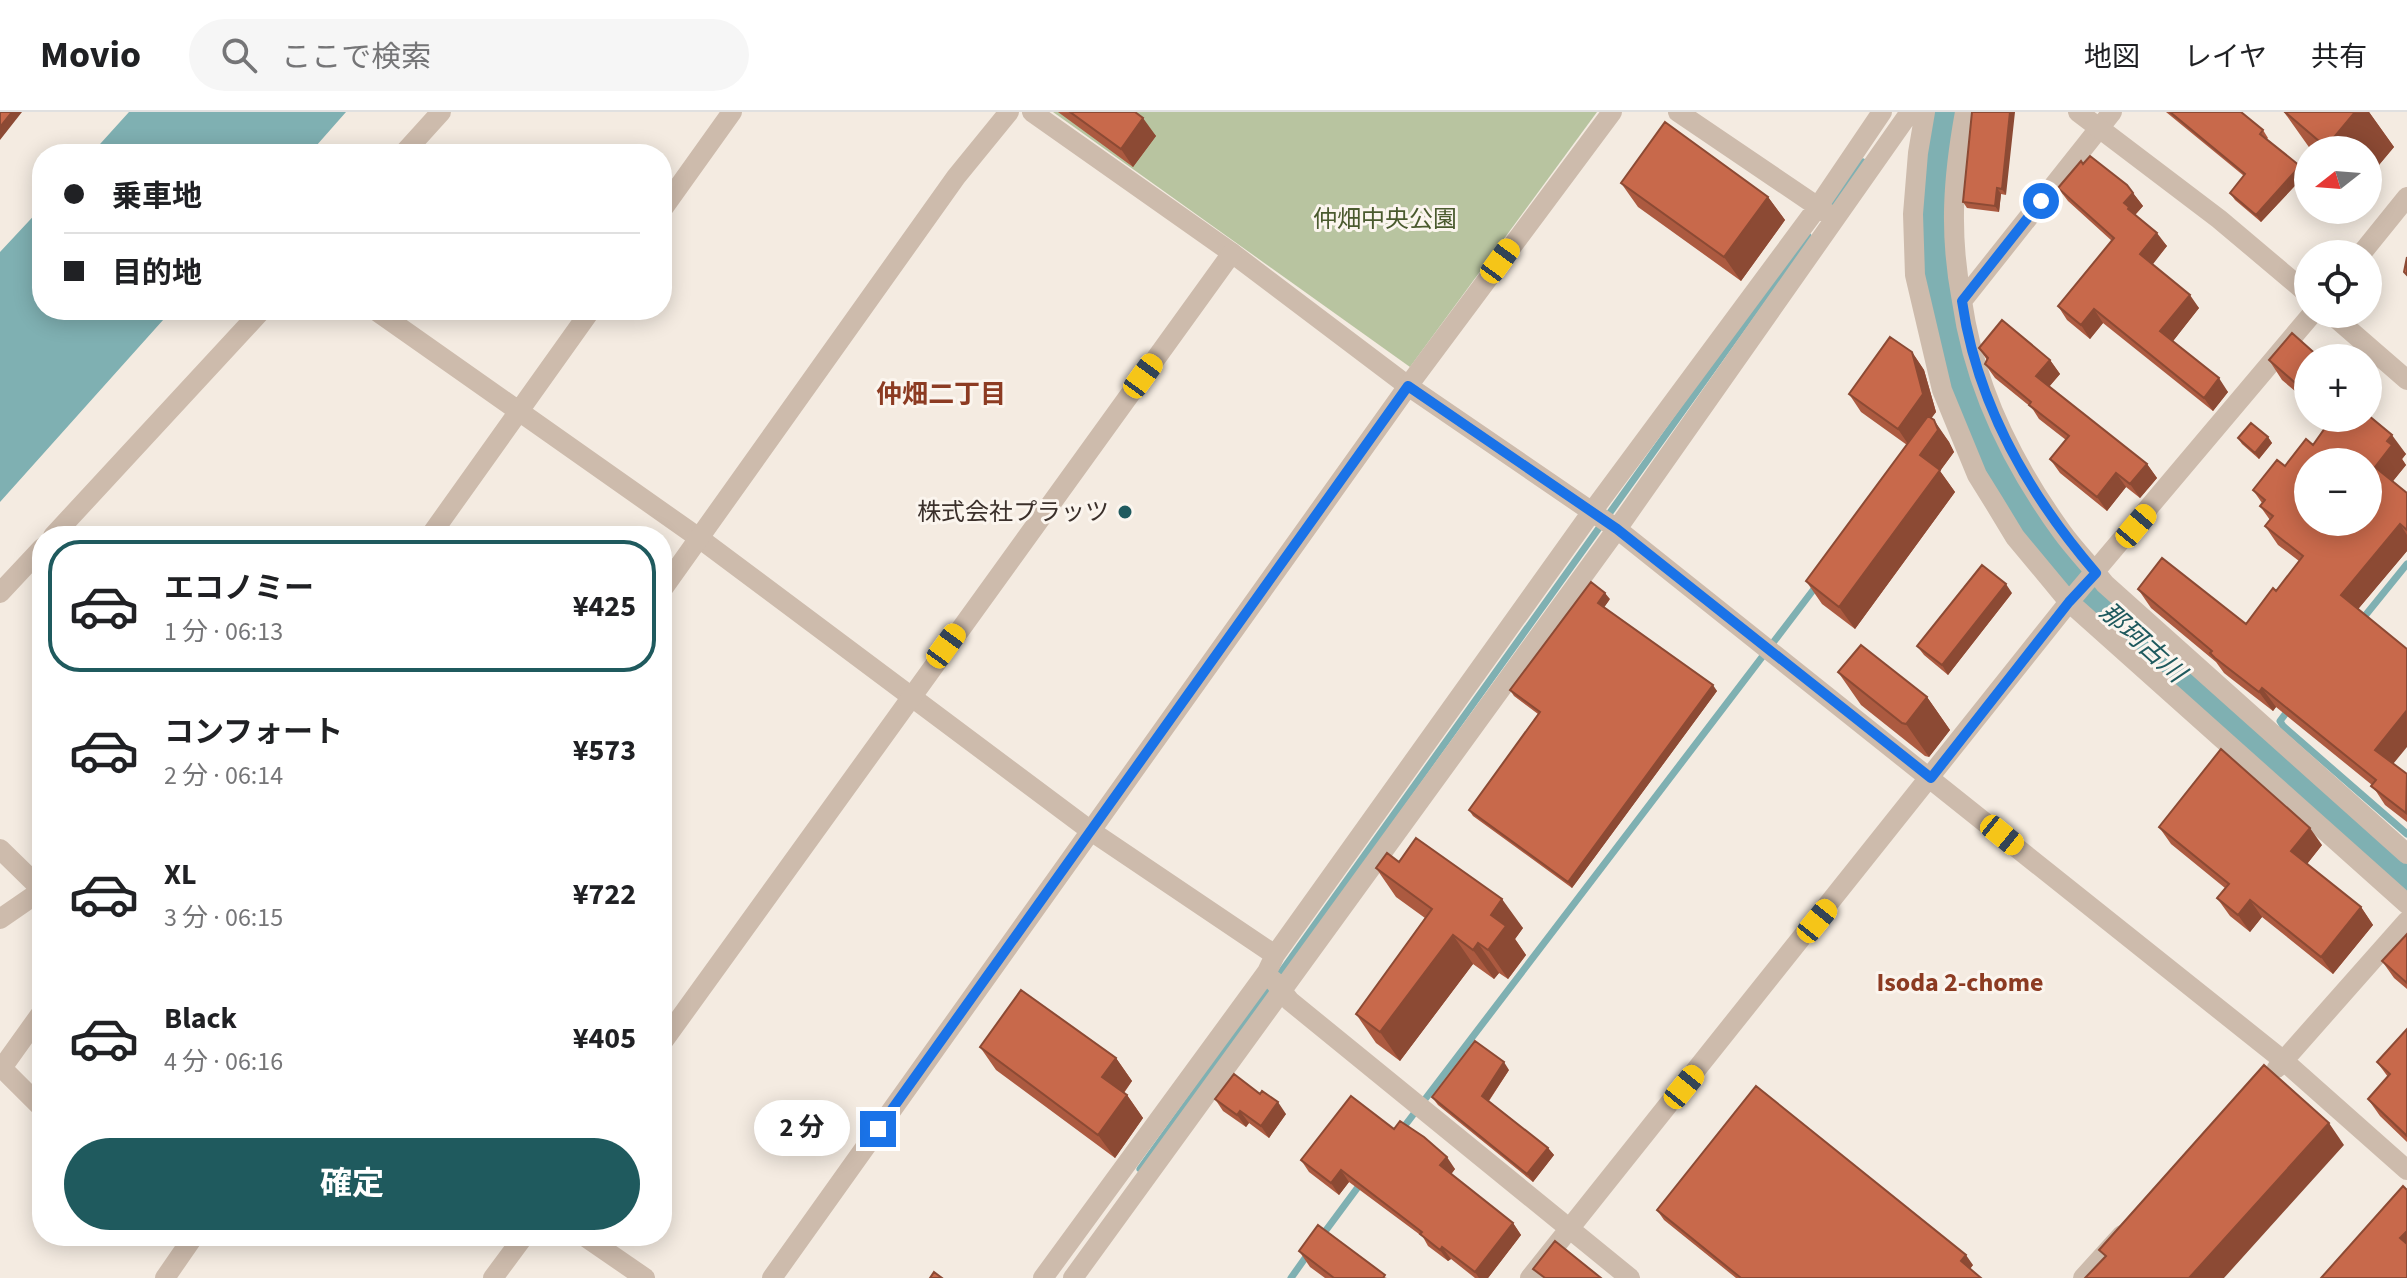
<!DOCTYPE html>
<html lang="ja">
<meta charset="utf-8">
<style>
body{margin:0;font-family:"Source Sans 3","Noto Sans JP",sans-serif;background:#f6f6f6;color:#202124;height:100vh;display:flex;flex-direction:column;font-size:30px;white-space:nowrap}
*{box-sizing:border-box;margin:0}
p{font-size:26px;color:#757577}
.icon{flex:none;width:44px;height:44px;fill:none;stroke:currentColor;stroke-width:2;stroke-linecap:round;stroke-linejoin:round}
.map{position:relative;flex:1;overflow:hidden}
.details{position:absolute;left:32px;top:414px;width:640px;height:720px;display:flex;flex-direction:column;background:#fff;border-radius:32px;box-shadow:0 4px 20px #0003}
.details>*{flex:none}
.banner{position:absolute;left:32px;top:32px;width:640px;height:176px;border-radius:32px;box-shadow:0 4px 20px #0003;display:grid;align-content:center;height:176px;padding:0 32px;background:#fff}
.needle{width:52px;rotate:253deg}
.buttons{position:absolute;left:2294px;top:24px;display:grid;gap:16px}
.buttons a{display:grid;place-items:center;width:88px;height:88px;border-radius:50%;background:#fff;box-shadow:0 4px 20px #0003;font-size:40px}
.end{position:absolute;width:36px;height:36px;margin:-18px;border:10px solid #1a73e8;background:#fff;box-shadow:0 0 0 4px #fff}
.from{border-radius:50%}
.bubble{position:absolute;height:56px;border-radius:28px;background:#fff;box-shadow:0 4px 20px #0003;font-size:26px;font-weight:700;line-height:56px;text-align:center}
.car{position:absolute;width:24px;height:48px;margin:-24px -12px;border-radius:10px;box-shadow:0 0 6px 2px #0007;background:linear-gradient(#f5c518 24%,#345 0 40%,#f5c518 0 76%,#345 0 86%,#f5c518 0)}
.banner b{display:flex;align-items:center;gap:28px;height:76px;font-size:30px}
.banner b+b{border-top:2px solid #e0e0e0}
.banner i{width:20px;height:20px;background:#202124}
ul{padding:14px 0 0;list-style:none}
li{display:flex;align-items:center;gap:24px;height:132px;margin:0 16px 12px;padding:0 16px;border:4px solid transparent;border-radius:32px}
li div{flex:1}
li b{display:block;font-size:30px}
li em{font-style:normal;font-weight:700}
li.selected{border-color:#1f5a5e}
li>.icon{width:72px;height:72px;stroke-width:1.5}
.primary-button{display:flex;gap:16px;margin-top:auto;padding:16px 32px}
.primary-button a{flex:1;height:92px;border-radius:48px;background:#1f5a5e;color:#fff;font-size:32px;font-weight:700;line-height:92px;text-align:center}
header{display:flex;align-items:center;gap:48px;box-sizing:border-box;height:112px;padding:0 40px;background:#fff;border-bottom:2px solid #e0e0e0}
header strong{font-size:38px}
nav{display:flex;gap:44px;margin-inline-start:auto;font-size:28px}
.search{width:560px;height:72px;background:#f6f6f6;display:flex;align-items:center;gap:20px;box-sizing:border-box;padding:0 28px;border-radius:44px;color:#757577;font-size:30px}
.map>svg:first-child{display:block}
.green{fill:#b8c4a0}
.water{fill:#7fb0b2}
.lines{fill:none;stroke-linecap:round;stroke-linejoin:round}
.stream{stroke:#7fb0b2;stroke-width:7}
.minor{stroke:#cdbbac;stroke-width:20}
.tertiary{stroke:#cdbbac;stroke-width:20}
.wall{fill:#ac5a40}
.shaded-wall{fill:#8c4a34}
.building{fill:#c8694b;stroke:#8c4a34;stroke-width:2;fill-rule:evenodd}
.route{stroke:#1a73e8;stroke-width:10}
.poi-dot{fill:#1f5a5e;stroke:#fbf5ee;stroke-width:3}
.labels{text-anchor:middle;stroke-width:6;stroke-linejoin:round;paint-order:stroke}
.park-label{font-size:24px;fill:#4a5a2e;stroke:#fbf5ee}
.poi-label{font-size:24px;fill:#3b302b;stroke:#fbf5ee;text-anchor:end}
.neighbourhood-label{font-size:26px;font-weight:bold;fill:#8c3b22;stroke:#fbf5ee}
.water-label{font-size:26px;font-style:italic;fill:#1f5a5e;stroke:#fbf5ee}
</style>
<header>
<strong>Movio</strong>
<div class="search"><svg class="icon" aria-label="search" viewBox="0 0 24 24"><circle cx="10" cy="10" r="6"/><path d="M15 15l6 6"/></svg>ここで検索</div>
<nav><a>地図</a><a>レイヤ</a><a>共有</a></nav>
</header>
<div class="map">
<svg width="2407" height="1166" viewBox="0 0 2407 1166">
<rect width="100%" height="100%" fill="#f4ebe1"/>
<!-- green -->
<path class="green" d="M1053 0H1597L1410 255Z"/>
<!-- water -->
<path class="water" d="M129 0H346L309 42H91Z
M1932 0H1958V207L2043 403 2407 751V787L2086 498 2019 422 1985 361 1939 246 1923 162 1918 102Z
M42 95V198H172L0 390V140Z"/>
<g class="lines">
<!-- stream -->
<path class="stream" d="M1832 91 1863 50
M2360 510 2407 452
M2289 597 2280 609 2283 614 2407 722
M1400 1020 1817 473
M1140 1057 1808 124
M1321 1125 1361 1071
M1291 1166 1308 1142"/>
<!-- minor -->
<path class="minor" d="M1032 0 1232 141 1408 274 1617 417 2284 949 2407 1058
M1678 0 1827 101
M1925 0 1918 41 1913 102 1915 163 1942 278 1977 363 1995 392 2015 425 2069 490 2407 792
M2112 0 1962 189C1974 273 2012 351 2062 420 2075 438 2091 454 2105 472L2407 742
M403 42 441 0
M662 98 732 0
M2361 142 2407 85
M1962 189C1949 122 1953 66 1965 0
M375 198 699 426 1091 719 1275 843
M53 424 262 198
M430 424 591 198
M0 481 42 436
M0 737 42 778
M0 807 42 778
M1274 869 1290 889 1630 1166
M42 900 2 956 42 996
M2277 956 2407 809
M1043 1166 1267 860 1275 843 1591 401 1817 96 1882 0
M1073 1166 1617 417 1910 0
M1530 1166 2069 490 2312 202
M2083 1166 2122 1123"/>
<!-- tertiary -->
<path class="tertiary" d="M2078 0 2219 107 2308 182
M2331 202 2407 268
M662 478 956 65 1009 0
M662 931 1232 141
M584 1124 645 1166
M165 1166 194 1124
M493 1166 524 1124
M772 1166 1408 274 1612 0"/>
</g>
<!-- wall -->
<path class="wall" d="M1058 0H1135L1156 24 1133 55Z
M1972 0 2006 83 2001 82 1999 100 1967 96 1963 90Z
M2166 0H2241L2263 18 2268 26 2267 27 2300 54 2306 62 2261 110 2235 88 2230 81 2244 64Z
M2284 0H2369L2394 35 2368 66V38H2311Z
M2083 52 2133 81 2143 94 2135 103 2167 134 2152 152 2199 196 2173 229 2228 280 2213 299 2103 211 2090 227 2067 208 2058 194 2112 129 2068 89 2058 76Z
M1621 71 1768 85 1785 108 1741 169 1638 95Z
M1979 236 2050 248 2060 262 2049 275 2147 352 2157 366 2140 386 2126 375 2107 399 2060 361 2050 347 2066 328 2039 307 2032 296 1995 266 1985 252 1987 248Z
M1912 240 1924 258 1936 300 1931 306 1949 330 1954 340 1940 359 1955 380 1855 517 1822 492 1806 469 1907 333 1861 300 1849 282Z
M2308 246V290L2282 268 2269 248Z
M2368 293 2372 298 2368 303 2406 342 2402 347 2406 353 2393 369 2407 381V439L2358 497 2393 652 2407 662V710L2385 693 2372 673 2276 595 2273 599 2229 565 2224 561 2216 550 2151 496 2138 477 2246 512 2276 479 2299 449 2278 433 2265 414 2270 408 2260 394 2262 391 2253 378 2313 333 2330 309 2327 306H2368Z
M2268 325 2272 331 2259 347 2242 332 2238 326Z
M2012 481 1948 563 1924 543 1917 534Z
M1610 487 1604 495 1717 579 1572 776 1473 704 1469 698 1538 602 1514 584 1510 578Z
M1838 560 1927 585 1950 618 1929 645 1925 644 1861 593Z
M2159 715 2322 733 2307 752 2361 795 2373 813 2333 862 2262 805 2250 820 2230 804 2217 786 2225 776 2171 732Z
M1399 750 1523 816 1515 827 1526 843 1508 867 1499 861 1494 867 1473 852 1400 949 1376 931 1356 902 1425 806 1396 785 1376 756Z
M2407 822V877L2394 866 2382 849Z
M2407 917V1030L2380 1004 2368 987 2388 965 2377 950Z
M980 935 1116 946 1132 969 1124 981 1127 983 1143 1006 1115 1046 996 958Z
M1509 958 1489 989 1548 1036 1554 1043 1533 1070 1438 993 1432 985Z
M1215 987 1286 1002 1269 1026 1249 1011 1246 1015 1223 999Z
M1394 1017 1455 1057 1451 1062 1513 1111 1521 1123 1488 1166H1475L1451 1147 1448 1149 1428 1134 1423 1125 1349 1070 1339 1083 1309 1060 1301 1048Z
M1657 1098 1973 1153 1970 1157 1981 1166H1736L1664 1108Z
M1299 1139 1387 1166H1325L1310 1155Z"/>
<!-- shaded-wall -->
<path class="shaded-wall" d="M12 0H22L0 28V15Z
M2010 0H2015L2006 83 2002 77Z
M2355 0H2369L2394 35 2368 66V38H2328L2326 35Z
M1143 6 1156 24 1133 55 1121 37Z
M2300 54 2306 62 2261 110 2256 103Z
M1997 76 2001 82 1999 100 1995 94Z
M2133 81 2143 94 2135 103 2137 110 2124 91Z
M1768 85 1785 108 1741 169 1724 145Z
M2157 121 2167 134 2150 156 2140 142Z
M2190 183 2199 196 2170 233 2160 219Z
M2094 197 2103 211 2090 227 2081 213Z
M1912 240 1924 258 1936 300 1910 335 1898 317Z
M2050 248 2060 262 2046 278 2036 264Z
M2219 266 2228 280 2213 299 2204 286Z
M1934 308 1949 330 1954 340 1940 359 1955 380 1855 517 1839 495 1920 343Z
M2392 323 2406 342 2402 347 2406 353 2389 374 2375 355 2387 329Z
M2268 325 2272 331 2259 347 2255 341Z
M2147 352 2157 366 2140 386 2130 372Z
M2116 361 2126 375 2107 399 2097 385Z
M2400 412 2407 423V439L2354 502 2341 483Z
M2006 472 2012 481 1948 563 1942 553Z
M1605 481 1610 487 1603 497 1598 491Z
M1713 573 1717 579 1572 776 1568 770Z
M2262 576 2276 595 2273 599 2259 580Z
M1927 585 1950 618 1929 645 1906 612Z
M2407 598V635L2389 657 2375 638Z
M2310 716 2322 733 2303 757 2291 739Z
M1502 787 1523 816 1515 827 1526 843 1508 867 1488 838 1491 803Z
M2250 788 2262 805 2250 820 2238 803Z
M2361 795 2373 813 2333 862 2321 845Z
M1453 823 1473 852 1400 949 1380 920Z
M1478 831 1499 861 1494 867 1473 838Z
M1116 946 1132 969 1118 988 1102 965Z
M1504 950 1509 958 1487 991 1482 984Z
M1127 983 1143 1006 1115 1046 1098 1023Z
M1278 990 1286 1002 1269 1026 1261 1014Z
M1240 999 1249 1011 1246 1015 1237 1003Z
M2329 1011 2344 1033 2224 1166H2189Z
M1548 1036 1554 1043 1533 1070 1527 1062Z
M1447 1045 1455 1057 1449 1065 1440 1053Z
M1341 1058 1349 1070 1339 1083 1331 1071Z
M1513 1111 1521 1123 1488 1166H1479L1475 1160Z
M2407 1119V1136L2400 1126Z
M1442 1135 1451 1147 1448 1149 1440 1138Z
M1966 1143 1973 1153 1968 1159 1961 1149Z"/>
<!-- building -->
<path class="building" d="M0 0H12L0 15Z
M1070 0H1135L1143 6 1121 37Z
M1972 0H2010L2002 77 1997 76 1995 94 1963 90Z
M2170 0H2241L2263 18 2260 22 2300 54 2256 103 2230 81 2245 62Z
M2285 0H2355L2326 35Z
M1665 10 1768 85 1724 145 1621 71Z
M2090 44 2127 73 2133 81 2124 91 2129 95 2128 97 2157 121 2140 142 2190 183 2160 219 2219 266 2204 286 2094 197 2081 213 2058 194 2114 126 2058 76 2081 49 2083 52Z
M2407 145V163L2404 160Z
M2002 208 2050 248 2036 264 2147 352 2130 372 2116 361 2097 385 2050 347 2069 324 2029 293 2031 290 1985 252 1988 246 1979 236Z
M2292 221 2320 246H2308V282L2269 248Z
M1890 225 1912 240 1923 282 1898 317 1849 282Z
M2368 303 2392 323 2387 329 2392 333 2375 355 2407 381V418L2400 412 2341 483 2407 537V598L2375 638 2407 662 2406 701 2371 674 2376 668 2262 576 2259 580 2215 546 2210 541 2212 539 2138 477 2162 446 2246 512 2273 476 2276 479 2303 444 2265 414 2273 404 2260 394 2265 388 2253 378 2277 348 2285 354 2306 327 2313 333 2332 306H2368ZM2308 350H2368V410H2308Z
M1928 304 1934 308 1938 318 1920 343 1940 358 1839 495 1806 469Z
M2251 311 2268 325 2255 341 2238 326Z
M1982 453 2006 472 1942 553 1917 534Z
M1591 470 1605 481 1598 491 1713 573 1568 770 1469 698 1540 600 1510 578Z
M1861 533 1927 585 1906 612 1902 611 1838 560Z
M2221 637 2310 716 2291 739 2361 795 2321 845 2250 788 2238 803 2217 786 2229 772 2159 715Z
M1416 726 1502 787 1491 803 1506 814 1488 838 1478 831 1473 838 1453 823 1380 920 1356 902 1432 797 1376 756 1387 741 1399 750Z
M2407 822V871L2382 849Z
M1021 878 1116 946 1102 965 1127 983 1098 1023 980 935Z
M2407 917V1024L2368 987 2390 962 2377 950Z
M1475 929 1504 950 1482 984 1548 1036 1527 1062 1432 985Z
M2264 953 2329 1011 2189 1166H2085L2106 1144 2099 1138Z
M1234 962 1260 982 1262 979 1278 990 1261 1014 1240 999 1237 1003 1215 987Z
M1756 974 1966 1143 1961 1149 1981 1166H1741L1657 1098Z
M1351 984 1394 1017 1400 1009 1424 1025 1447 1045 1440 1053 1513 1111 1475 1160 1442 1135 1440 1138 1420 1122 1422 1120 1341 1058 1331 1071 1301 1048Z
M2403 1074 2407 1078V1119L2400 1126 2407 1132V1166H2321Z
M1318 1113 1385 1163 1383 1166H1334L1299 1139Z
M1555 1129 1601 1166H1545L1533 1157Z
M934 1160 942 1166H930Z"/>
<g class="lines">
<!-- route -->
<path class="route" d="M878 1017 1408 274 1617 417 1931 666 2069 490 2096 461C2028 382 1977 293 1962 189L2041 89"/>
</g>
<!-- markers -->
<circle class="poi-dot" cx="1125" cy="400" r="8"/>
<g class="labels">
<!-- park labels -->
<g class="park-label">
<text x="1385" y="115">仲畑中央公園</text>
</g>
<!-- poi labels -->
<g class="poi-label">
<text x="1109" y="408">株式会社プラッツ</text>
</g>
<!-- neighbourhood labels -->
<g class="neighbourhood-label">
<text x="941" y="291">仲畑二丁目</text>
<text x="1960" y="879">Isoda 2-chome</text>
</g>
<!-- water labels -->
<g class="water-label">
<text transform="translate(2143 530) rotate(42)" y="9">那珂古川</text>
</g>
</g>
</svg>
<div class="buttons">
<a><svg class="needle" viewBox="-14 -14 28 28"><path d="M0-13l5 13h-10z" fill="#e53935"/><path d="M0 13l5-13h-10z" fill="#757577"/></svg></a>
<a><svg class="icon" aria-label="locate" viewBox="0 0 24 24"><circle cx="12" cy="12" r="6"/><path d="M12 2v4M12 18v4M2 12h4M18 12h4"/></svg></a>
<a>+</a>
<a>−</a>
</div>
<i class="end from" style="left:2041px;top:89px"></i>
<i class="end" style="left:878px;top:1017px"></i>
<div class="bubble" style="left:754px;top:988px;width:96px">2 分</div>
<i class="car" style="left:1500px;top:149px;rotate:36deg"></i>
<i class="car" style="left:1143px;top:264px;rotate:36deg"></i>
<i class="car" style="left:2136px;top:414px;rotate:40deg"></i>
<i class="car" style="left:946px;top:534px;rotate:36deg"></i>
<i class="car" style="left:2002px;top:723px;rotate:129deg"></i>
<i class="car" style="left:1817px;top:809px;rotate:39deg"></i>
<i class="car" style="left:1684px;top:975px;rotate:39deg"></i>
<div class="banner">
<b><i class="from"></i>乗車地</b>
<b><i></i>目的地</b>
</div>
<section class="details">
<ul>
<li class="selected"><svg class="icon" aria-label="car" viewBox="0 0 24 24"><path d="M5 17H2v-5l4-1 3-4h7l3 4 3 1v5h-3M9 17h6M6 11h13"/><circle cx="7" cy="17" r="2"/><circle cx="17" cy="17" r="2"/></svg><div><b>エコノミー</b><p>1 分 · 06:13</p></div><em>¥425</em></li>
<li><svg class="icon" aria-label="car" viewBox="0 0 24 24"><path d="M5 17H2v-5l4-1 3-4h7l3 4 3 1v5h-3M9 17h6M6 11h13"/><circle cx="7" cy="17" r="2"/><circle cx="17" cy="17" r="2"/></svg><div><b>コンフォート</b><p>2 分 · 06:14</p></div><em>¥573</em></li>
<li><svg class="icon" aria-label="car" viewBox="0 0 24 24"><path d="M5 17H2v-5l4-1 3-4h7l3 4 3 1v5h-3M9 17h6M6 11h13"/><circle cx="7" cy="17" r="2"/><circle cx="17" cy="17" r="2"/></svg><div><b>XL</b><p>3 分 · 06:15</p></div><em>¥722</em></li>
<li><svg class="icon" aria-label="car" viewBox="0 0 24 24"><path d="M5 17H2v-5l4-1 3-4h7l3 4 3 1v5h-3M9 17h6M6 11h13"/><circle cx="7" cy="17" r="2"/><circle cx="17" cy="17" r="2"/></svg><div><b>Black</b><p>4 分 · 06:16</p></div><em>¥405</em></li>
</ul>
<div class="primary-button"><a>確定</a></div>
</section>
</div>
